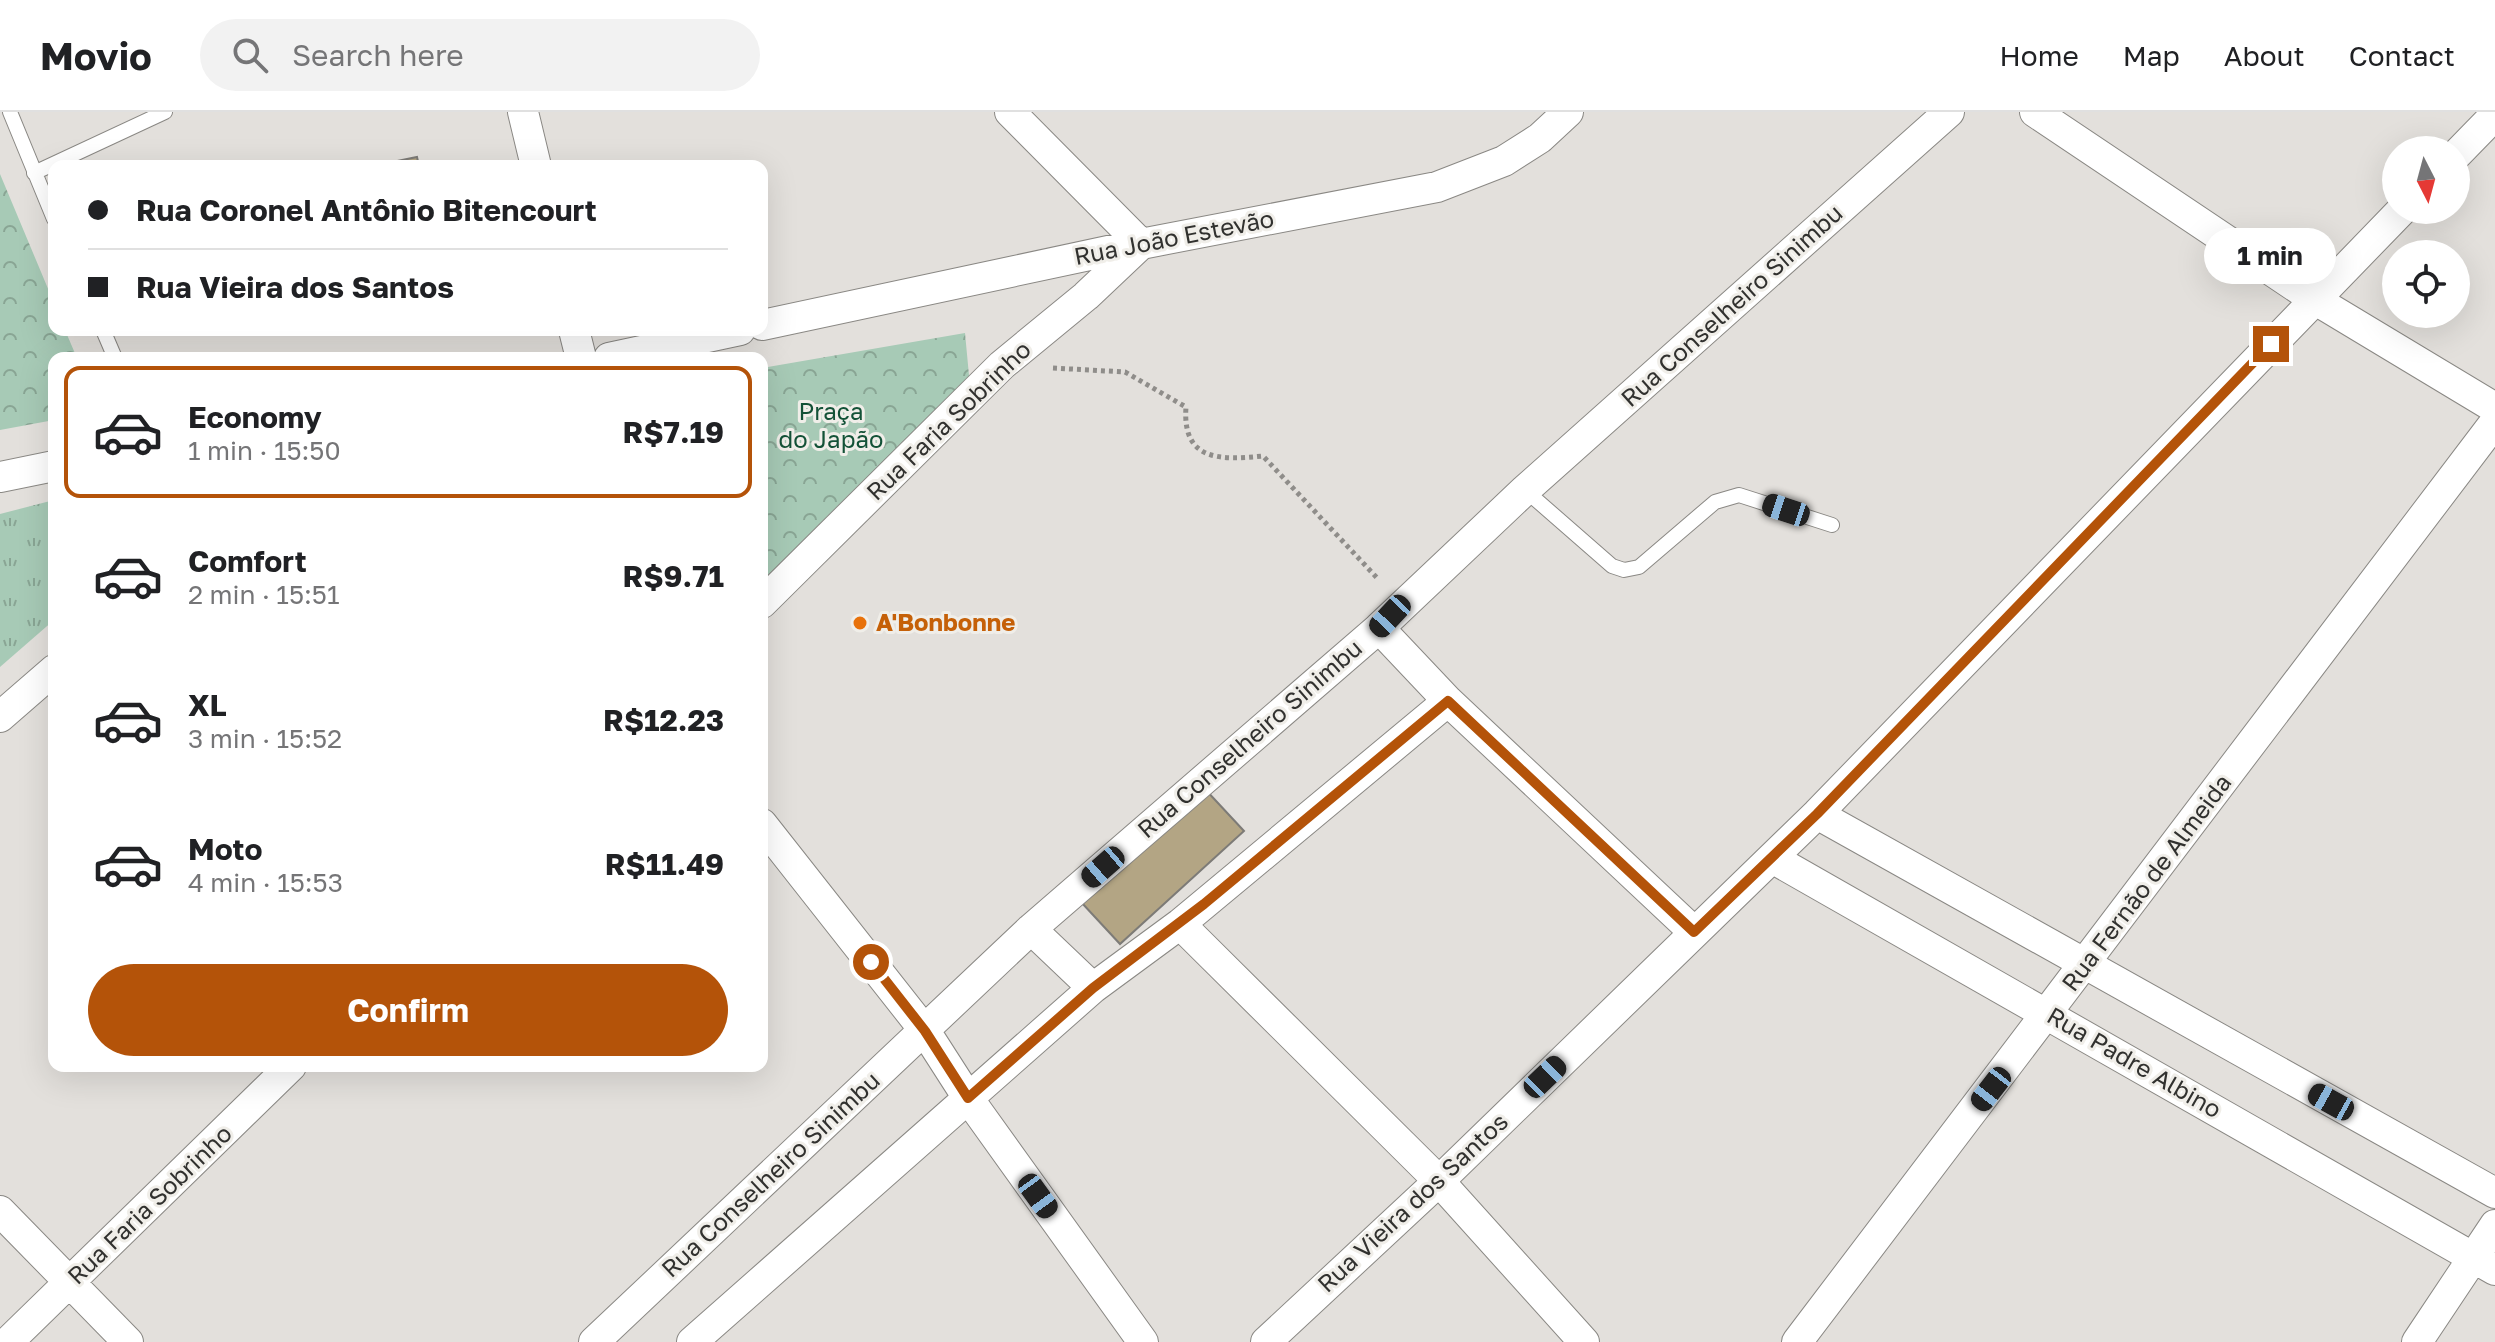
<!DOCTYPE html>
<meta charset="utf-8">
<style>
body{margin:0;font-family:"Golos Text",sans-serif;background:#f2f2f2;color:#202124;height:100vh;display:flex;flex-direction:column;font-size:30px;white-space:nowrap}
*{box-sizing:border-box;margin:0}
p{font-size:26px;color:#757577}
.icon{flex:none;width:44px;height:44px;fill:none;stroke:currentColor;stroke-width:2;stroke-linecap:round;stroke-linejoin:round}
.map{position:relative;flex:1;overflow:hidden}
.panel{position:absolute;left:48px;top:240px;width:720px;height:720px;display:flex;flex-direction:column;background:#fff;border-radius:16px;box-shadow:0 8px 32px #0002}
.panel>*{flex:none}
.top-card{position:absolute;left:48px;top:48px;width:720px;height:176px;border-radius:16px;box-shadow:0 8px 32px #0002;display:grid;align-content:center;height:176px;padding:0 40px;background:#fff}
.needle{width:52px;rotate:174deg}
.buttons{position:absolute;left:2382px;top:24px;display:grid;gap:16px}
.buttons a{display:grid;place-items:center;width:88px;height:88px;border-radius:50%;background:#fff;box-shadow:0 8px 32px #0002;font-size:40px}
.end{position:absolute;width:36px;height:36px;margin:-18px;border:10px solid #b45309;background:#fff;box-shadow:0 0 0 4px #fff}
.from{border-radius:50%}
.bubble{position:absolute;height:56px;border-radius:28px;background:#fff;box-shadow:0 8px 32px #0002;font-size:26px;font-weight:700;line-height:56px;text-align:center}
.car{position:absolute;width:24px;height:48px;margin:-24px -12px;border-radius:10px;box-shadow:0 0 6px 2px #0007;background:linear-gradient(#222 24%,#8ab4d8 0 40%,#222 0 76%,#8ab4d8 0 86%,#222 0)}
.top-card b{display:flex;align-items:center;gap:28px;height:76px;font-size:30px}
.top-card b+b{border-top:2px solid #e0e0e0}
.top-card i{width:20px;height:20px;background:#202124}
ul{padding:14px 0 0;list-style:none}
li{display:flex;align-items:center;gap:24px;height:132px;margin:0 16px 12px;padding:0 24px;border:4px solid transparent;border-radius:16px}
li div{flex:1}
li b{display:block;font-size:30px}
li em{font-style:normal;font-weight:700}
li.on{border-color:#b45309}
li>.icon{width:72px;height:72px;stroke-width:1.5}
.primary-button{display:flex;gap:16px;margin-top:auto;padding:16px 40px}
.primary-button a{flex:1;height:92px;border-radius:48px;background:#b45309;color:#fff;font-size:32px;font-weight:700;line-height:92px;text-align:center}
header{display:flex;align-items:center;gap:48px;box-sizing:border-box;height:112px;padding:0 40px;background:#fff;border-bottom:2px solid #e0e0e0}
header strong{font-size:38px}
nav{display:flex;gap:44px;margin-inline-start:auto;font-size:28px}
.search{width:560px;height:72px;background:#f2f2f2;display:flex;align-items:center;gap:20px;box-sizing:border-box;padding:0 28px;border-radius:44px;color:#757577;font-size:30px}
.map>svg:first-child{display:block}
.grass{fill:url(#grass-tufts)}
.park{fill:url(#park-crowns)}
.building{fill:#b3a584;stroke:#7d7b77;stroke-width:2}
.lines{fill:none;stroke-linecap:round;stroke-linejoin:round}
.service-casing{stroke:#8a8884;stroke-width:16}
.minor-casing{stroke:#8a8884;stroke-width:32}
.path{stroke:#8f8d8a;stroke-width:5;stroke-dasharray:4 4;stroke-linecap:butt}
.service{stroke:#fff;stroke-width:14}
.minor{stroke:#fff;stroke-width:30}
.route{stroke:#b45309;stroke-width:10}
.food-dot{fill:#e8710a;stroke:#f0eee9;stroke-width:3}
.labels{text-anchor:middle;stroke-width:6;stroke-linejoin:round;paint-order:stroke}
.street-label{font-size:24px;fill:#31312f;stroke:#f0eee9}
.park-label{font-size:24px;fill:#135237;stroke:#f0eee9}
.food-label{font-size:24px;font-weight:bold;fill:#c56008;stroke:#f0eee9;text-anchor:start}
</style>
<header>
<strong>Movio</strong>
<div class="search"><svg class="icon" aria-label="search" viewBox="0 0 24 24"><circle cx="10" cy="10" r="6"/><path d="M15 15l6 6"/></svg>Search here</div>
<nav><a>Home</a><a>Map</a><a>About</a><a>Contact</a></nav>
</header>
<div class="map">
<svg width="2495" height="1230" viewBox="0 0 2495 1230">
<defs>
<pattern id="grass-tufts" width="24" height="20" patternUnits="userSpaceOnUse" patternTransform="scale(2)"><rect width="24" height="20" fill="#a7cab6"/><path d="M3 7l-1-3M5 7V3M7 7l1-3M15 17l-1-3M17 17v-4M19 17l1-3" fill="none" stroke="#89a594"/></pattern>
<pattern id="park-crowns" width="20" height="18" patternUnits="userSpaceOnUse" patternTransform="scale(2)"><rect width="20" height="18" fill="#a7cab6"/><path d="M2 6a3 3 0 1 1 6 0M12 15a3 3 0 1 1 6 0" fill="none" stroke="#89a594"/></pattern>
</defs>
<rect width="100%" height="100%" fill="#e3e0dc"/>
<!-- grass -->
<path class="grass" d="M54 388V508L0 555V402Z"/>
<!-- park -->
<path class="park" d="M0 62 54 191V218H65L77 246H54V308L0 318Z
M965 221 970 274 762 475V256Z"/>
<!-- building -->
<path class="building" d="M417 45 419 54H373Z
M1204 676 1244 719 1120 832 1081 790Z"/>
<g class="lines">
<defs>
<path id="service" d="M10 0 54 107
M34 61 165 0
M103 218 115 246
M1525 378 1612 454 1624 458 1639 455 1715 390 1739 383 1832 413"/>
<path id="minor" d="M523 0 536 54
M2035 0 2314 187 2495 296
M2456 43 2495 3
M762 213 1141 132 1437 75 1504 49 1540 26 1568 0
M574 218 581 246
M609 246 740 218
M0 365 54 354
M762 491 1002 253 1086 184 1141 132 1010 0
M1379 516 1448 589 1694 820
M0 605 54 558
M1817 702 2495 1081
M762 712 925 919 968 986 1143 1230
M1772 746 2495 1158
M1180 812 1439 1069 1584 1230
M1031 817 1093 876
M0 1099 128 1230
M8 1230 291 954
M594 1230 1031 817 1379 516 1525 378 1949 0
M692 1230 1093 876 1180 812 1448 589
M1266 1230 1439 1069 1817 702 2402 98
M1797 1230 2495 310
M2417 1230 2495 1113"/>
</defs>
<!-- service casing -->
<use href="#service" class="service-casing"/>
<!-- minor casing -->
<use href="#minor" class="minor-casing"/>
<!-- path -->
<path class="path" d="M1053 256 1125 260 1186 295C1182 350 1221 348 1263 344L1379 468"/>
<!-- service -->
<use href="#service" class="service"/>
<!-- minor -->
<use href="#minor" class="minor"/>
</g>
<g class="lines">
<!-- route -->
<path class="route" d="M871 850 925 919 968 986 1093 876 1204 792 1448 589 1694 820 1817 702 2271 232"/>
</g>
<!-- markers -->
<circle class="food-dot" cx="860" cy="511" r="8"/>
<g class="labels">
<!-- street labels -->
<g class="street-label">
<text transform="translate(1174 126) rotate(-11)" y="8">Rua João Estevão</text>
<text transform="translate(1732 194) rotate(-42)" y="8">Rua Conselheiro Sinimbu</text>
<text transform="translate(949 309) rotate(-44)" y="8">Rua Faria Sobrinho</text>
<text transform="translate(1250 627) rotate(-41)" y="8">Rua Conselheiro Sinimbu</text>
<text transform="translate(2147 771) rotate(-53)" y="8">Rua Fernão de Almeida</text>
<text transform="translate(2134 951) rotate(30)" y="8">Rua Padre Albino</text>
<text transform="translate(771 1063) rotate(-43)" y="8">Rua Conselheiro Sinimbu</text>
<text transform="translate(1413 1091) rotate(-43)" y="8">Rua Vieira dos Santos</text>
<text transform="translate(150 1093) rotate(-44)" y="8">Rua Faria Sobrinho</text>
</g>
<!-- park labels -->
<g class="park-label">
<text x="831" y="308">Praça<tspan x="831" dy="28">do Japão</tspan></text>
</g>
<!-- food labels -->
<g class="food-label">
<text x="876" y="519">A'Bonbonne</text>
</g>
</g>
</svg>
<div class="buttons">
<a><svg class="needle" viewBox="-14 -14 28 28"><path d="M0-13l5 13h-10z" fill="#e53935"/><path d="M0 13l5-13h-10z" fill="#757577"/></svg></a>
<a><svg class="icon" aria-label="locate" viewBox="0 0 24 24"><circle cx="12" cy="12" r="6"/><path d="M12 2v4M12 18v4M2 12h4M18 12h4"/></svg></a>
</div>
<i class="end from" style="left:871px;top:850px"></i>
<i class="end" style="left:2271px;top:232px"></i>
<div class="bubble" style="left:2204px;top:116px;width:132px">1 min</div>
<i class="car" style="left:1786px;top:398px;rotate:288deg"></i>
<i class="car" style="left:1390px;top:504px;rotate:223deg"></i>
<i class="car" style="left:1103px;top:755px;rotate:229deg"></i>
<i class="car" style="left:1545px;top:965px;rotate:46deg"></i>
<i class="car" style="left:1991px;top:977px;rotate:218deg"></i>
<i class="car" style="left:2331px;top:990px;rotate:299deg"></i>
<i class="car" style="left:1038px;top:1084px;rotate:144deg"></i>
<div class="top-card">
<b><i class="from"></i>Rua Coronel Antônio Bitencourt</b>
<b><i></i>Rua Vieira dos Santos</b>
</div>
<section class="panel">
<ul>
<li class="on"><svg class="icon" aria-label="car" viewBox="0 0 24 24"><path d="M5 17H2v-5l4-1 3-4h7l3 4 3 1v5h-3M9 17h6M6 11h13"/><circle cx="7" cy="17" r="2"/><circle cx="17" cy="17" r="2"/></svg><div><b>Economy</b><p>1 min · 15:50</p></div><em>R$7.19</em></li>
<li><svg class="icon" aria-label="car" viewBox="0 0 24 24"><path d="M5 17H2v-5l4-1 3-4h7l3 4 3 1v5h-3M9 17h6M6 11h13"/><circle cx="7" cy="17" r="2"/><circle cx="17" cy="17" r="2"/></svg><div><b>Comfort</b><p>2 min · 15:51</p></div><em>R$9.71</em></li>
<li><svg class="icon" aria-label="car" viewBox="0 0 24 24"><path d="M5 17H2v-5l4-1 3-4h7l3 4 3 1v5h-3M9 17h6M6 11h13"/><circle cx="7" cy="17" r="2"/><circle cx="17" cy="17" r="2"/></svg><div><b>XL</b><p>3 min · 15:52</p></div><em>R$12.23</em></li>
<li><svg class="icon" aria-label="car" viewBox="0 0 24 24"><path d="M5 17H2v-5l4-1 3-4h7l3 4 3 1v5h-3M9 17h6M6 11h13"/><circle cx="7" cy="17" r="2"/><circle cx="17" cy="17" r="2"/></svg><div><b>Moto</b><p>4 min · 15:53</p></div><em>R$11.49</em></li>
</ul>
<div class="primary-button"><a>Confirm</a></div>
</section>
</div>
